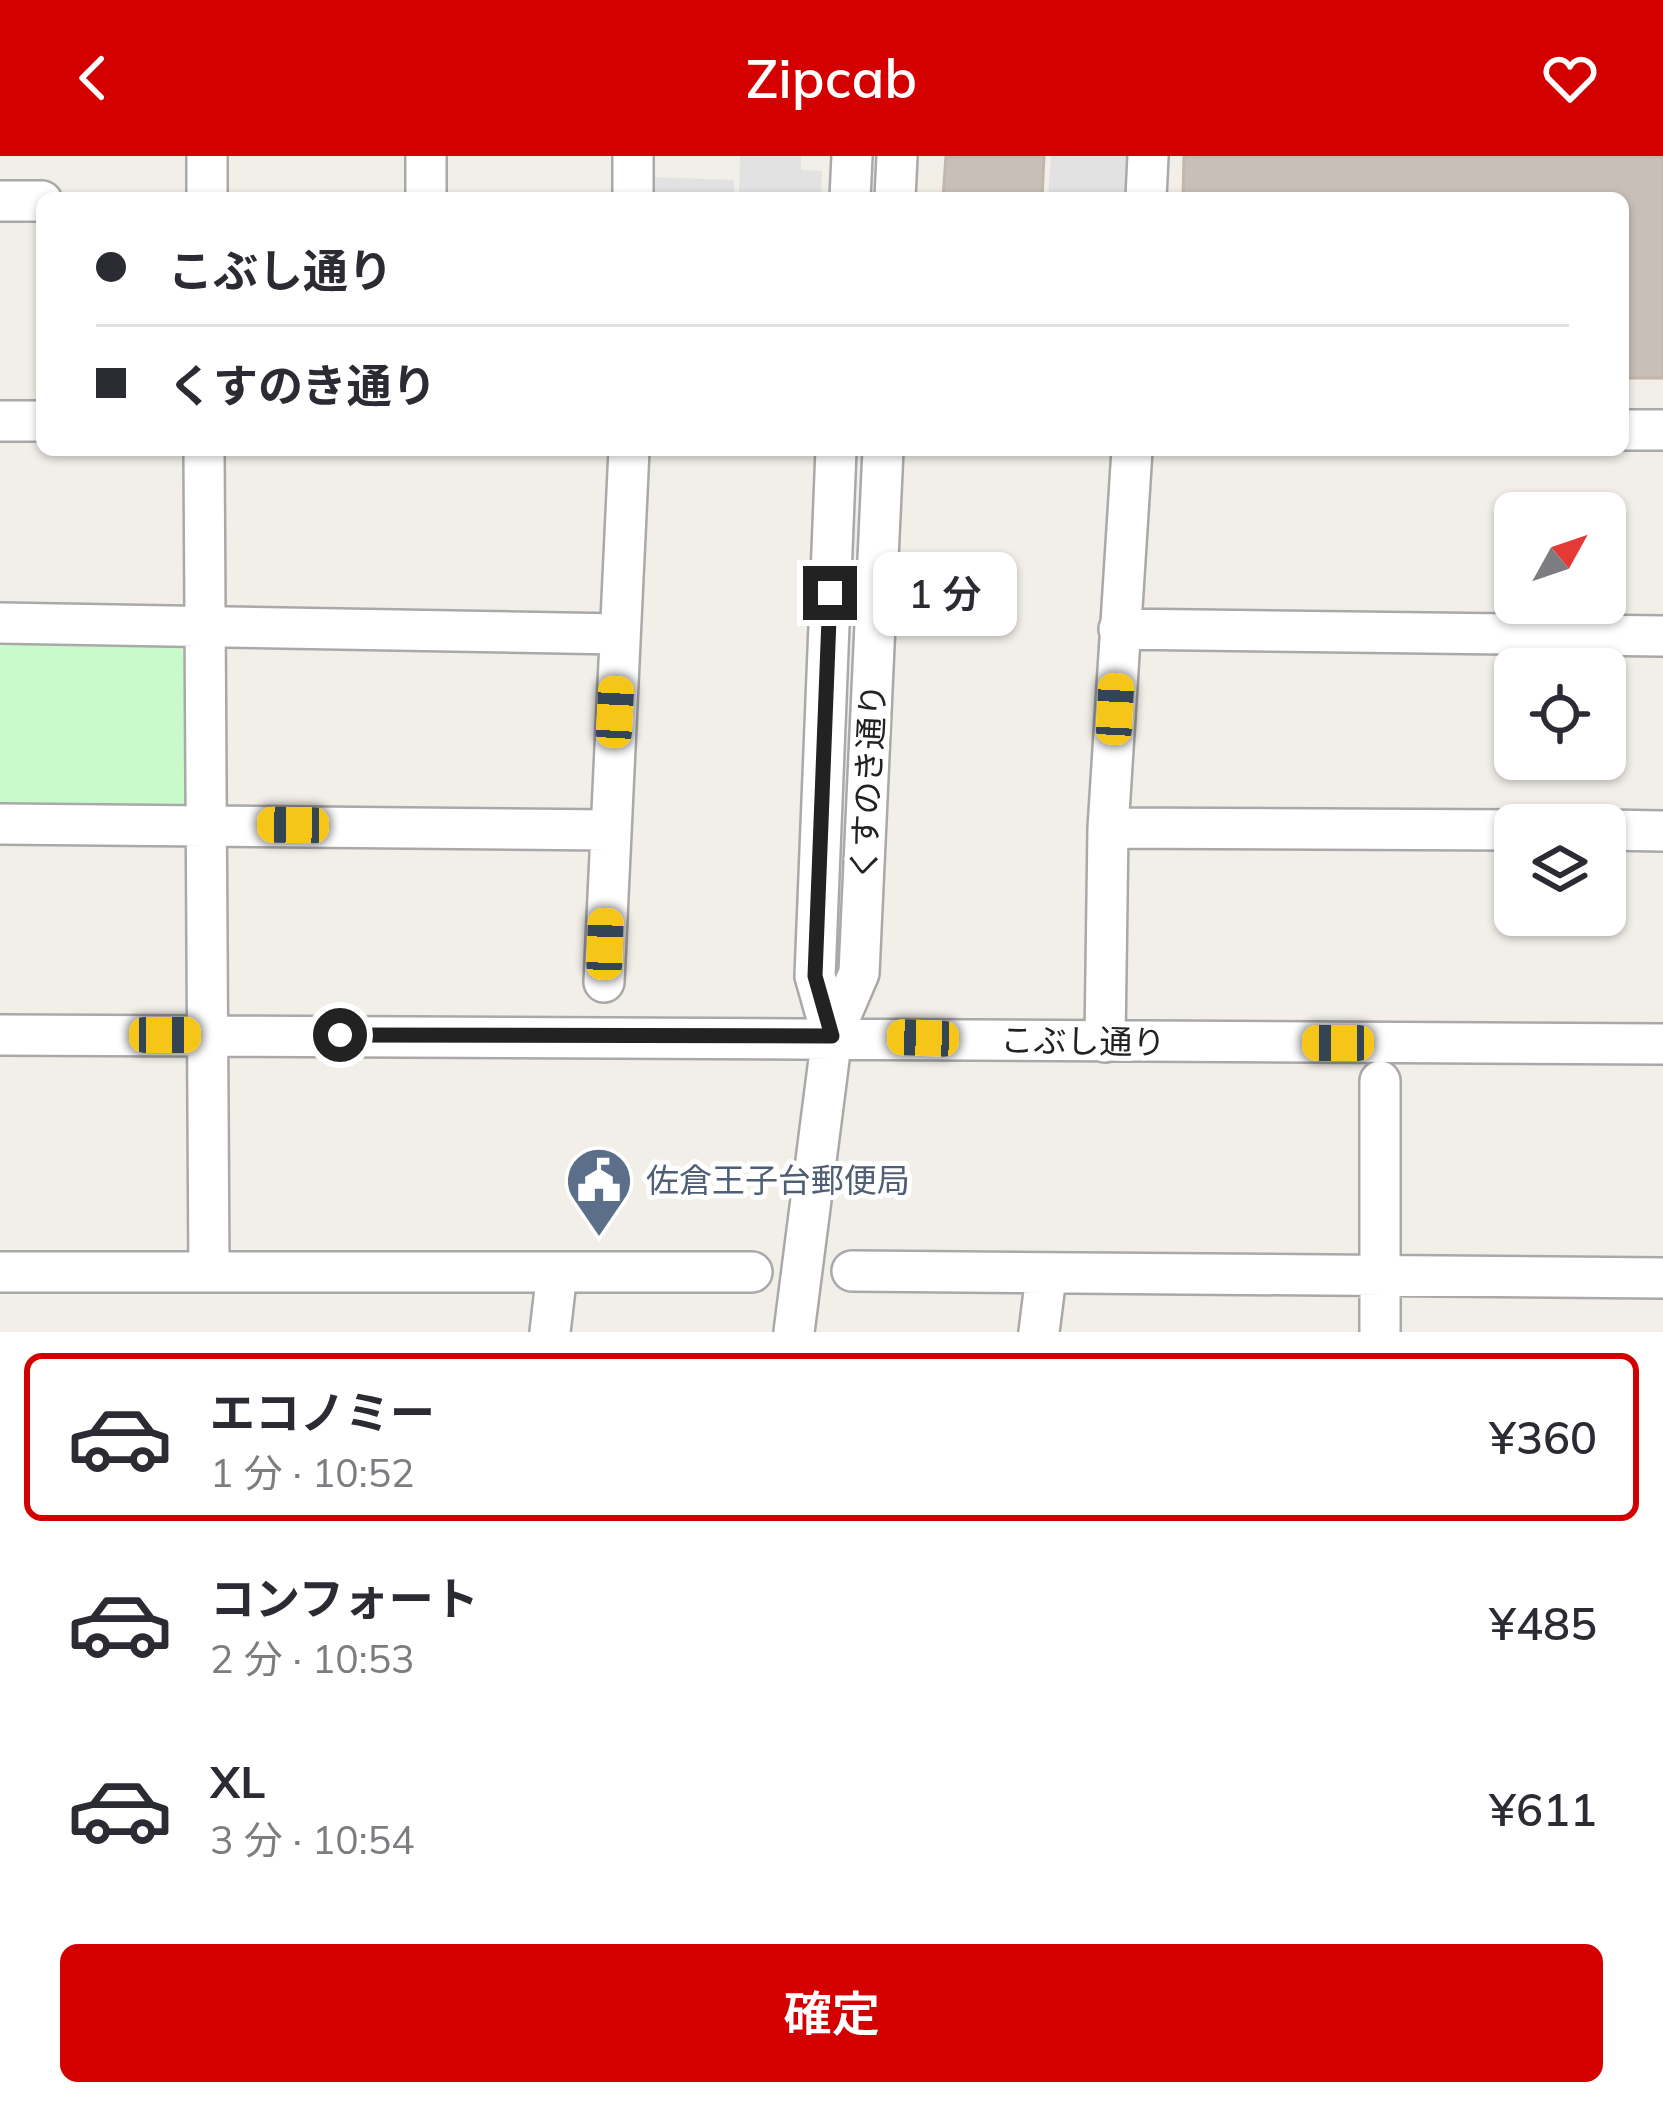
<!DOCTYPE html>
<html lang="ja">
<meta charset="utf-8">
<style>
body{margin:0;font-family:Mulish,"Noto Sans JP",sans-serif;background:#f2f2f3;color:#2b2b33;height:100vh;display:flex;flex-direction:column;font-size:45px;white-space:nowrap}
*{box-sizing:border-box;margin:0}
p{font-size:39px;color:#7c7c81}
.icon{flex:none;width:66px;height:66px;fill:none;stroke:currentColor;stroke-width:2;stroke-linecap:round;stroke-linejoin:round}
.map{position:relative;height:1176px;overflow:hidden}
.side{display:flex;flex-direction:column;background:#fff;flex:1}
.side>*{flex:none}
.banner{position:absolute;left:36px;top:36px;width:1593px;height:264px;border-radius:18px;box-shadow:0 3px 9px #0004;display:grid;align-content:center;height:264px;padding:0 60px;background:#fff}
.needle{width:78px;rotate:50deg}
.fabs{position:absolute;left:1494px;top:336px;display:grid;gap:24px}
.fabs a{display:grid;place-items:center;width:132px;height:132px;border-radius:18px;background:#fff;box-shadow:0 3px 9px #0004;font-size:60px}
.end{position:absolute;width:54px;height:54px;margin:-27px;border:15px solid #222;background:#fff;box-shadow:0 0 0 6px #fff}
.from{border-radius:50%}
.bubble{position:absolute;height:84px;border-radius:18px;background:#fff;box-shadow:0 3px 9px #0004;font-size:39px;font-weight:600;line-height:84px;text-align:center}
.car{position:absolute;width:36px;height:72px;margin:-36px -18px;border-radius:15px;box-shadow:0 0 9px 3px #0007;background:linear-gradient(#f5c518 24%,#345 0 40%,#f5c518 0 76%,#345 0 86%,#f5c518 0)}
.banner b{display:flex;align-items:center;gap:42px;height:114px;font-size:45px}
.banner b+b{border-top:3px solid #e1e1e2}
.banner i{width:30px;height:30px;background:#2b2b33}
ul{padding:21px 0 0;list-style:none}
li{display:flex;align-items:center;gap:36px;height:168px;margin:0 24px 18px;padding:0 36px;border:6px solid transparent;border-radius:18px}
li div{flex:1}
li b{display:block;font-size:45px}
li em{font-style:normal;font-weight:600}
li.selected{border-color:#d40000}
li>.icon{width:108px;height:108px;stroke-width:1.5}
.primary-button{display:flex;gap:24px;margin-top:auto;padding:24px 60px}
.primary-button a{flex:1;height:138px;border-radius:18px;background:#d40000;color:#fff;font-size:48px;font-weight:600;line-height:138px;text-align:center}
header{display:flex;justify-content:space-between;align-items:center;height:156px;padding:0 60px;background:#d40000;color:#fff;font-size:54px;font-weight:600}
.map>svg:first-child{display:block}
.park{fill:#c8facc}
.parking{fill:#e2e2e2}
.building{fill:#c7bfb8;stroke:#c4b6ab;stroke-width:3}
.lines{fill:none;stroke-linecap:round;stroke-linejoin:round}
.minor-casing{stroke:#a9a9a9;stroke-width:44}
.minor{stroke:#fff;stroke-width:39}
.route{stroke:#222;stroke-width:15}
.labels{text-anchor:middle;stroke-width:10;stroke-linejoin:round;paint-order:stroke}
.street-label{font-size:33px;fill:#222;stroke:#fff}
.service-label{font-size:33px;fill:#4e5e75;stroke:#fff;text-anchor:start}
</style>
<header><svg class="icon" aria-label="back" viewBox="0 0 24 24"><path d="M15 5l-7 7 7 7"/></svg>Zipcab<svg class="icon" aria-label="heart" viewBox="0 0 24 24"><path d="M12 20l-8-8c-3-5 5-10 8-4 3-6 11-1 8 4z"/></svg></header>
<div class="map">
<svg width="1663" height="1176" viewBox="0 0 1663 1176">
<rect width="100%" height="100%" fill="#f2efe9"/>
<!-- park -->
<path class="park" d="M0 483 173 485 191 502 188 646 177 654 0 655Z"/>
<!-- parking -->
<path class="parking" d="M740 0H801V14L822 15 821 42 739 38Z
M1051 0H1132L1129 42H1048Z
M651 21 734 24V42H651Z"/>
<!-- building -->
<path class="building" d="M946 0H1044L1042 42H943Z
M1184 0H1663V222H1623V42H1183Z"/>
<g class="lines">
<defs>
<path id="minor" d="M207 0V42
M426 42V0
M633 42V0
M850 42 852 0
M895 42 897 0
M1146 42 1148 0
M0 45H42
M0 265H42
M1623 274H1663
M204 294 209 1116
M0 467 619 478
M1119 473 1663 480
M0 668 608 674
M1108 672 1515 674
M1605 674 1663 675
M604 826 629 294
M0 879C554 880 1109 886 1663 888
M832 880 815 820 836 294
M1105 886 1108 672 1132 294
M1380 925V1176
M852 1115 1663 1122
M0 1116H752
M550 1176 557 1116
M794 1176 832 880 859 817 883 294
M1039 1176 1046 1120"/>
</defs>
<!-- minor casing -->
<use href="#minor" class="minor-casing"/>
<!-- minor -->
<use href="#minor" class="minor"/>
</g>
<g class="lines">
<!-- route -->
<path class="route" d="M340 879 832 880 815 820 830 437"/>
</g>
<!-- icons -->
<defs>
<symbol id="civic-pin" viewBox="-11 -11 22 30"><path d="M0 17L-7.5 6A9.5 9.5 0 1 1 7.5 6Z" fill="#5c6f8a" stroke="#fff"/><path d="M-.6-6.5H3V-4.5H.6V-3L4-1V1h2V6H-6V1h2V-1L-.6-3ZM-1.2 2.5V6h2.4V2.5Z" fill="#fff"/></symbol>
</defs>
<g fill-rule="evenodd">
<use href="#civic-pin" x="561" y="986" width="76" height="104"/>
</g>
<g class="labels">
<!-- street labels -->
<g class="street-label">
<text transform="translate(868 626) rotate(-87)" y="12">くすのき通り</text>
<text transform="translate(1083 885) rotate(1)" y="12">こぶし通り</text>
</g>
<!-- service labels -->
<g class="service-label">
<text x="646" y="1036">佐倉王子台郵便局</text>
</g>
</g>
</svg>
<div class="fabs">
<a><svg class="needle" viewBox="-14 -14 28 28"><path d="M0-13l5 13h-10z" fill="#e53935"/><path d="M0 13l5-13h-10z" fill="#7c7c81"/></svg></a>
<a><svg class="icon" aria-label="locate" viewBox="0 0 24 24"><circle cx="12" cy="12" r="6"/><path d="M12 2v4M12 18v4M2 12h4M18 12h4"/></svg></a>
<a><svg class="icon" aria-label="layers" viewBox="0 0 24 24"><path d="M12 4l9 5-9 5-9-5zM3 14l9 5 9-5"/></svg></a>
</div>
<i class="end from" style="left:340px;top:879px"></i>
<i class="end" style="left:830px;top:437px"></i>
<div class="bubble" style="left:873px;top:396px;width:144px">1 分</div>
<i class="car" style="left:1115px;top:553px;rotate:3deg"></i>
<i class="car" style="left:615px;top:556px;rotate:3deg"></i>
<i class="car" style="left:293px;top:669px;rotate:271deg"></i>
<i class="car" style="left:605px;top:788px;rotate:2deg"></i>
<i class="car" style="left:165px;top:879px;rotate:90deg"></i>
<i class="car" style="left:923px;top:882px;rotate:272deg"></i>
<i class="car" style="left:1338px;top:887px;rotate:270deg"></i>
<div class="banner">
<b><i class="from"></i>こぶし通り</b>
<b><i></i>くすのき通り</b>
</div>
</div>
<section class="side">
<ul>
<li class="selected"><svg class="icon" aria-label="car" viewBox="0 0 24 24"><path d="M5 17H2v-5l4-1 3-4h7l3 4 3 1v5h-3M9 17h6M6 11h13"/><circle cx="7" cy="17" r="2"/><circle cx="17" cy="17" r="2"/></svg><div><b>エコノミー</b><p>1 分 · 10:52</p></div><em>¥360</em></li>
<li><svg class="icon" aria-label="car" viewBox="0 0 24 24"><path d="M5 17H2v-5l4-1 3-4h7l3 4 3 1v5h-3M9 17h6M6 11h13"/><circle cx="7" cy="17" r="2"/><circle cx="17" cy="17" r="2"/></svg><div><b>コンフォート</b><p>2 分 · 10:53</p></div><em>¥485</em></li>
<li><svg class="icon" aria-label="car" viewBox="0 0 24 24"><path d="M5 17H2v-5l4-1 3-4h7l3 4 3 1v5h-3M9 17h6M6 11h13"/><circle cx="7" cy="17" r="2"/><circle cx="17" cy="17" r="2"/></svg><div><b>XL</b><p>3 分 · 10:54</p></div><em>¥611</em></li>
</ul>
<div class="primary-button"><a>確定</a></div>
</section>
